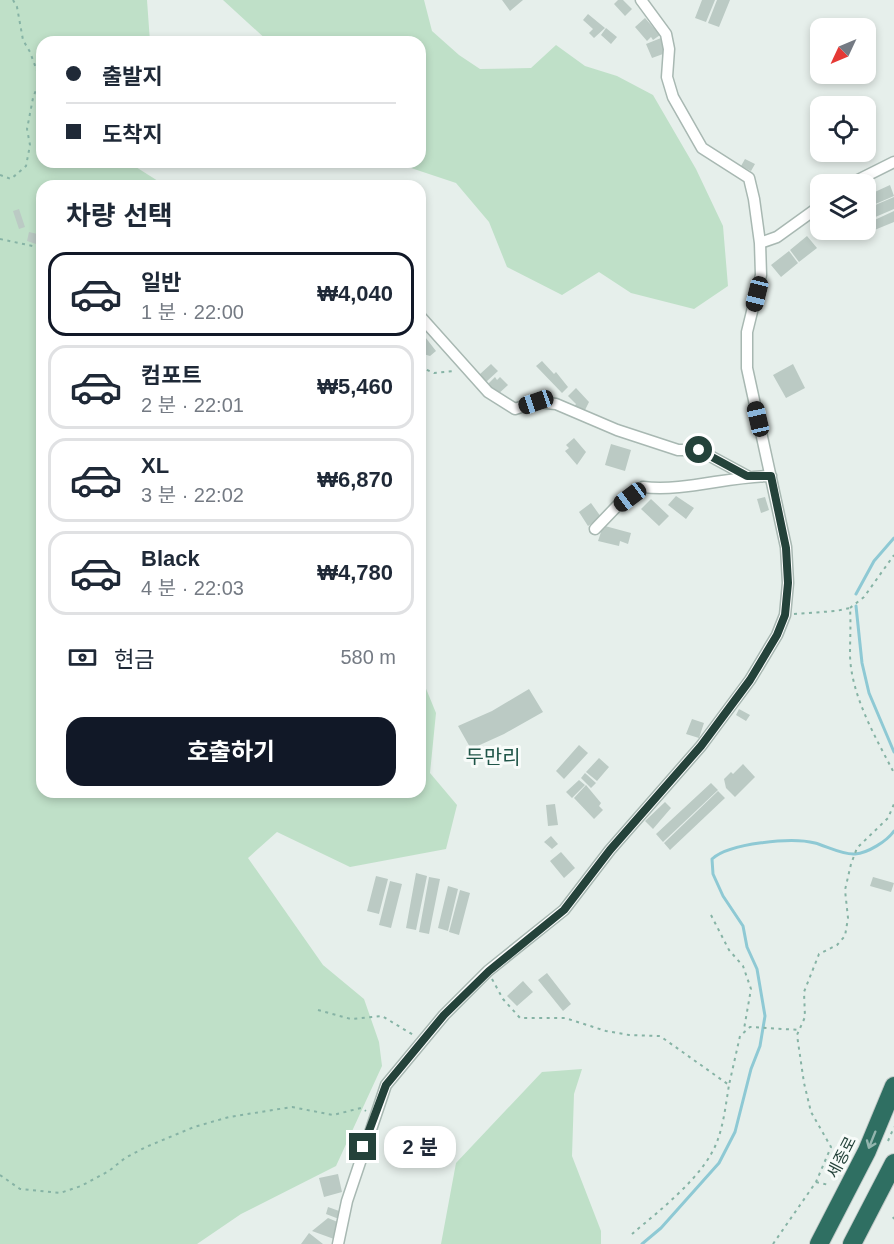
<!DOCTYPE html>
<html lang="ko">
<meta charset="utf-8">
<style>
body{margin:0;font-family:Arial,"Noto Sans KR",sans-serif;background:#f2f2f3;color:#1f2937;height:100vh;display:flex;flex-direction:column;font-size:22px;white-space:nowrap}
*{box-sizing:border-box;margin:0}
p{font-size:20px;color:#747a83}
.icon{flex:none;width:33px;height:33px;fill:none;stroke:currentColor;stroke-width:2;stroke-linecap:round;stroke-linejoin:round}
.map{position:relative;flex:1;overflow:hidden}
.details{position:absolute;left:36px;top:180px;width:390px;height:618px;display:flex;flex-direction:column;background:#fff;border-radius:18px;box-shadow:0 3px 9px #0003}
.details>*{flex:none}
.banner{position:absolute;left:36px;top:36px;width:390px;height:132px;border-radius:18px;box-shadow:0 3px 9px #0003;display:grid;align-content:center;height:132px;padding:0 30px;background:#fff}
.needle{width:39px;rotate:226deg}
.controls{position:absolute;left:810px;top:18px;display:grid;gap:12px}
.controls a{display:grid;place-items:center;width:66px;height:66px;border-radius:12px;background:#fff;box-shadow:0 3px 9px #0003;font-size:30px}
.end{position:absolute;width:27px;height:27px;margin:-14px;border:8px solid #24423a;background:#fff;box-shadow:0 0 0 3px #fff}
.from{border-radius:50%}
.bubble{position:absolute;height:42px;border-radius:18px;background:#fff;box-shadow:0 3px 9px #0003;font-size:20px;font-weight:700;line-height:42px;text-align:center}
.car{position:absolute;width:18px;height:36px;margin:-18px -9px;border-radius:8px;box-shadow:0 0 4px 2px #0007;background:linear-gradient(#222 24%,#8ab4d8 0 40%,#222 0 76%,#8ab4d8 0 86%,#222 0)}
.banner b{display:flex;align-items:center;gap:21px;height:57px;font-size:22px}
.banner b+b{border-top:2px solid #e0e1e3}
.banner i{width:15px;height:15px;background:#1f2937}
ul{padding:0;list-style:none}
li{display:flex;align-items:center;gap:18px;height:84px;margin:0 12px 9px;padding:0 18px;border:3px solid #e0e1e3;border-radius:18px}
li div{flex:1}
li b{display:block;font-size:22px}
li em{font-style:normal;font-weight:700}
li.current{border-color:#111827}
li>.icon{width:54px;height:54px;stroke-width:1.5}
h2{padding:0 30px;font-size:27px;line-height:72px}
.pay{display:flex;align-items:center;gap:15px;height:66px;padding:0 30px;font-size:22px}
.pay p{margin-inline-start:auto}
.primary-button{display:flex;gap:12px;margin-top:auto;padding:12px 30px}
.primary-button a{flex:1;height:69px;border-radius:18px;background:#111827;color:#fff;font-size:24px;font-weight:700;line-height:69px;text-align:center}
.map>svg:first-child{display:block}
.green{fill:#bfe0c8}
.lines{fill:none;stroke-linecap:round;stroke-linejoin:round}
.stream{stroke:#8ec9d4;stroke-width:3}
.building{fill:#bbcac4}
.street-casing{stroke:#a8b8b2;stroke-width:13}
.highway-casing{stroke:#c2cac8;stroke-width:20}
.path{stroke:#86b3a5;stroke-width:2;stroke-dasharray:3 4.5;stroke-linecap:butt}
.street{stroke:#fff;stroke-width:10}
.highway{stroke:#2f6f62;stroke-width:18}
.oneway{stroke:#93b5ae}
.route{stroke:#24423a;stroke-width:8}
.labels{text-anchor:middle;stroke-width:6;stroke-linejoin:round;paint-order:stroke}
.street-label{font-size:16px;fill:#24423a;stroke:#f7fbf9}
.quarter-label{font-size:20px;fill:#1f5548;stroke:#f7fbf9}
</style>
<div class="map">
<svg width="894" height="1244" viewBox="0 0 894 1244">
<rect width="100%" height="100%" fill="#e6efeb"/>
<!-- green -->
<path class="green" d="M0 0H147L150 42H42V162H128L158 181 231 186H42V792H420V674L436 713 430 773 457 805 446 849 350 867 277 832 248 858 323 965 364 999 379 1042 382 1066 336 1166 241 1214 197 1244H0Z
M223 0H424L432 31 459 55 480 69 531 68 556 45 585 66 617 76 653 95 696 169 723 226 728 286 694 309 631 293 599 272 562 295 507 267 489 222 456 183 393 162H420V42H269Z
M582 1069 574 1094 572 1156 601 1231V1244H441L456 1163 542 1072Z"/>
<g class="lines">
<!-- stream -->
<path class="stream" d="M856 594 874 561 894 538
M856 606 862 663 869 693 894 752
M642 1244 661 1228 719 1163 735 1132 751 1069 760 1046 765 1016 757 969 747 947 743 926 723 896 713 874 712 859C729 843 792 837 815 843 826 846 843 855 855 854 868 853 887 841 894 831"/>
</g>
<!-- building -->
<path class="building" d="M502 0H523L510 11Z
M618 0H623L632 9 625 16 614 4Z
M702 0H715L706 22 695 18Z
M717 0H730L719 27 708 23Z
M588 14 605 28 594 38 589 33 593 29 583 20Z
M645 18 660 35 653 40 651 37 647 41 635 27Z
M606 28 617 37 611 44 601 35Z
M661 38 665 47 663 54 652 58 646 44Z
M745 159 755 164 751 171 741 166Z
M890 185 894 196 866 208V196Z
M894 197V209L866 221V209Z
M19 209 25 227 19 229 13 211Z
M894 211V222L872 231 868 223Z
M29 232 42 235V246L27 241Z
M807 236 817 248 799 262 790 250Z
M789 251 798 263 781 277 771 265Z
M422 333 436 351 430 356 420 353Z
M542 361 554 374 556 372 568 387 562 393 536 366Z
M491 364 498 371 486 382 479 375Z
M793 364 805 388 786 398 773 375Z
M495 377 497 380 500 377 508 385 496 396 487 385Z
M576 388 589 402 584 412 574 407 576 404 568 396Z
M574 438 586 452 577 465 565 451 569 448 566 445Z
M611 444 631 450 625 471 605 465Z
M676 496 694 508 686 519 668 505Z
M765 497 769 510 761 513 757 499Z
M651 499 669 516 659 526 641 509Z
M591 503 601 517 588 526 579 512Z
M605 526 631 533 628 544 620 541 619 546 598 541 602 529H604Z
M529 689 543 712 504 734 471 749 458 726 492 711Z
M739 709 750 715 746 721 736 715Z
M692 719 704 723 699 738 686 734Z
M579 745 588 753 564 779 556 771Z
M599 758 609 767 597 781 586 772Z
M743 764 755 777 735 797 726 788 724 779 731 772 733 774Z
M585 773 596 783 591 788 581 778Z
M579 780 585 785 572 798 566 792Z
M711 783 718 790 663 842 656 834Z
M586 785 601 803 599 806 603 810 594 819 574 798Z
M718 791 725 798 670 850 664 843Z
M665 802 671 808 653 829 645 821Z
M555 804 558 825 548 826 546 805Z
M551 836 558 844 552 849 544 842Z
M561 852 575 868 564 878 550 861Z
M416 873 427 876 416 930 406 928Z
M376 876 388 879 379 914 367 911Z
M429 877 440 879 429 934 419 932Z
M873 877 894 883 891 892 870 886Z
M390 881 402 884 391 928 379 925Z
M448 886 458 889 448 931 438 928Z
M460 890 470 893 459 935 449 932Z
M547 973 571 1004 563 1011 538 980Z
M523 981 533 992 517 1006 507 996Z
M338 1174 342 1192 324 1197 319 1178Z
M328 1207 342 1212 339 1219 326 1214Z
M328 1218 340 1223 334 1239 312 1231Z
M309 1233 323 1244H301Z"/>
<g class="lines">
<defs>
<path id="street" d="M641 0 666 34 669 49 667 77 673 97 702 148 749 178 754 199 760 243
M850 184 894 162
M420 316 488 392 515 409 536 402 556 404 617 430 678 450H699L747 476
M595 529 618 505 643 487C685 492 728 476 771 476
M338 1244 347 1201 386 1085 444 1015 488 971 564 910 610 850 701 746 750 680 777 635 785 615 788 583 786 547 747 368V332L761 275 760 243 777 237 820 206"/>
<path id="highway" d="M819 1244 867 1151 894 1086
M852 1244 894 1163"/>
</defs>
<!-- street casing -->
<use href="#street" class="street-casing"/>
<!-- highway casing -->
<use href="#highway" class="highway-casing"/>
<!-- path -->
<path class="path" d="M0 175 11 179 26 166 30 145 27 129 33 98 40 79 30 52 23 40 17 7 13 0
M0 239 42 248
M420 367 434 373 455 371
M850 608 864 597 894 555
M794 614 836 611 850 608C851 624 850 639 850 655 851 696 876 738 894 773
M711 915 729 950 743 966 751 989 744 1029
M492 979 503 999 520 1018H565L606 1031 629 1035 660 1036 729 1085 740 1036 750 1027 800 1030
M318 1010 351 1019 382 1016 415 1036
M888 1141 894 1127
M0 1175 20 1189 60 1193 81 1186 109 1171 125 1158 146 1147 194 1127 229 1117 292 1107 333 1115 361 1108 366 1111
M816 1182 829 1185
M893 1217 894 1219
M632 1234C660 1210 706 1175 718 1139 724 1122 726 1103 729 1085
M773 1244 816 1182 831 1147 811 1112 804 1083 797 1035 805 1017 804 992 819 954 837 945 845 936 848 918 845 890 851 864 857 848 888 818 894 804"/>
<!-- street -->
<use href="#street" class="street"/>
<!-- highway -->
<use href="#highway" class="highway"/>
</g>
<!-- one-way arrows -->
<defs><path id="oneway-shaft" d="M-6 0H5M1.5-3L5.5 0L1.5 3" fill="none" stroke-width="1.6" stroke-linecap="round" stroke-linejoin="round" transform="scale(1.5)"/></defs>
<use class="oneway" href="#oneway-shaft" transform="translate(872 1140) rotate(112)"/>
<g class="lines">
<!-- route -->
<path class="route" d="M363 1147 386 1085 444 1015 489 971 564 910 610 850 701 746 750 680 777 635 785 615 788 583 786 548 771 476H747L699 450"/>
</g>
<g class="labels">
<!-- street labels -->
<g class="street-label">
<text transform="translate(841 1157) rotate(-63)" y="6">세종로</text>
</g>
<!-- quarter labels -->
<g class="quarter-label">
<text x="493" y="764">두만리</text>
</g>
</g>
</svg>
<div class="controls">
<a><svg class="needle" viewBox="-14 -14 28 28"><path d="M0-13l5 13h-10z" fill="#e53935"/><path d="M0 13l5-13h-10z" fill="#747a83"/></svg></a>
<a><svg class="icon" aria-label="locate" viewBox="0 0 24 24"><circle cx="12" cy="12" r="6"/><path d="M12 2v4M12 18v4M2 12h4M18 12h4"/></svg></a>
<a><svg class="icon" aria-label="layers" viewBox="0 0 24 24"><path d="M12 4l9 5-9 5-9-5zM3 14l9 5 9-5"/></svg></a>
</div>
<i class="end from" style="left:699px;top:450px"></i>
<i class="end" style="left:363px;top:1147px"></i>
<div class="bubble" style="left:384px;top:1126px;width:72px">2 분</div>
<i class="car" style="left:757px;top:294px;rotate:194deg"></i>
<i class="car" style="left:536px;top:402px;rotate:251deg"></i>
<i class="car" style="left:758px;top:419px;rotate:347deg"></i>
<i class="car" style="left:630px;top:497px;rotate:233deg"></i>
<div class="banner">
<b><i class="from"></i>출발지</b>
<b><i></i>도착지</b>
</div>
<section class="details">
<h2>차량 선택</h2>
<ul>
<li class="current"><svg class="icon" aria-label="car" viewBox="0 0 24 24"><path d="M5 17H2v-5l4-1 3-4h7l3 4 3 1v5h-3M9 17h6M6 11h13"/><circle cx="7" cy="17" r="2"/><circle cx="17" cy="17" r="2"/></svg><div><b>일반</b><p>1 분 · 22:00</p></div><em>₩4,040</em></li>
<li><svg class="icon" aria-label="car" viewBox="0 0 24 24"><path d="M5 17H2v-5l4-1 3-4h7l3 4 3 1v5h-3M9 17h6M6 11h13"/><circle cx="7" cy="17" r="2"/><circle cx="17" cy="17" r="2"/></svg><div><b>컴포트</b><p>2 분 · 22:01</p></div><em>₩5,460</em></li>
<li><svg class="icon" aria-label="car" viewBox="0 0 24 24"><path d="M5 17H2v-5l4-1 3-4h7l3 4 3 1v5h-3M9 17h6M6 11h13"/><circle cx="7" cy="17" r="2"/><circle cx="17" cy="17" r="2"/></svg><div><b>XL</b><p>3 분 · 22:02</p></div><em>₩6,870</em></li>
<li><svg class="icon" aria-label="car" viewBox="0 0 24 24"><path d="M5 17H2v-5l4-1 3-4h7l3 4 3 1v5h-3M9 17h6M6 11h13"/><circle cx="7" cy="17" r="2"/><circle cx="17" cy="17" r="2"/></svg><div><b>Black</b><p>4 분 · 22:03</p></div><em>₩4,780</em></li>
</ul>
<div class="pay"><svg class="icon" aria-label="cash" viewBox="0 0 24 24"><path d="M3 7h18v10H3z"/><circle cx="12" cy="12" r="2"/></svg>현금<p>580 m</p></div>
<div class="primary-button"><a>호출하기</a></div>
</section>
</div>
